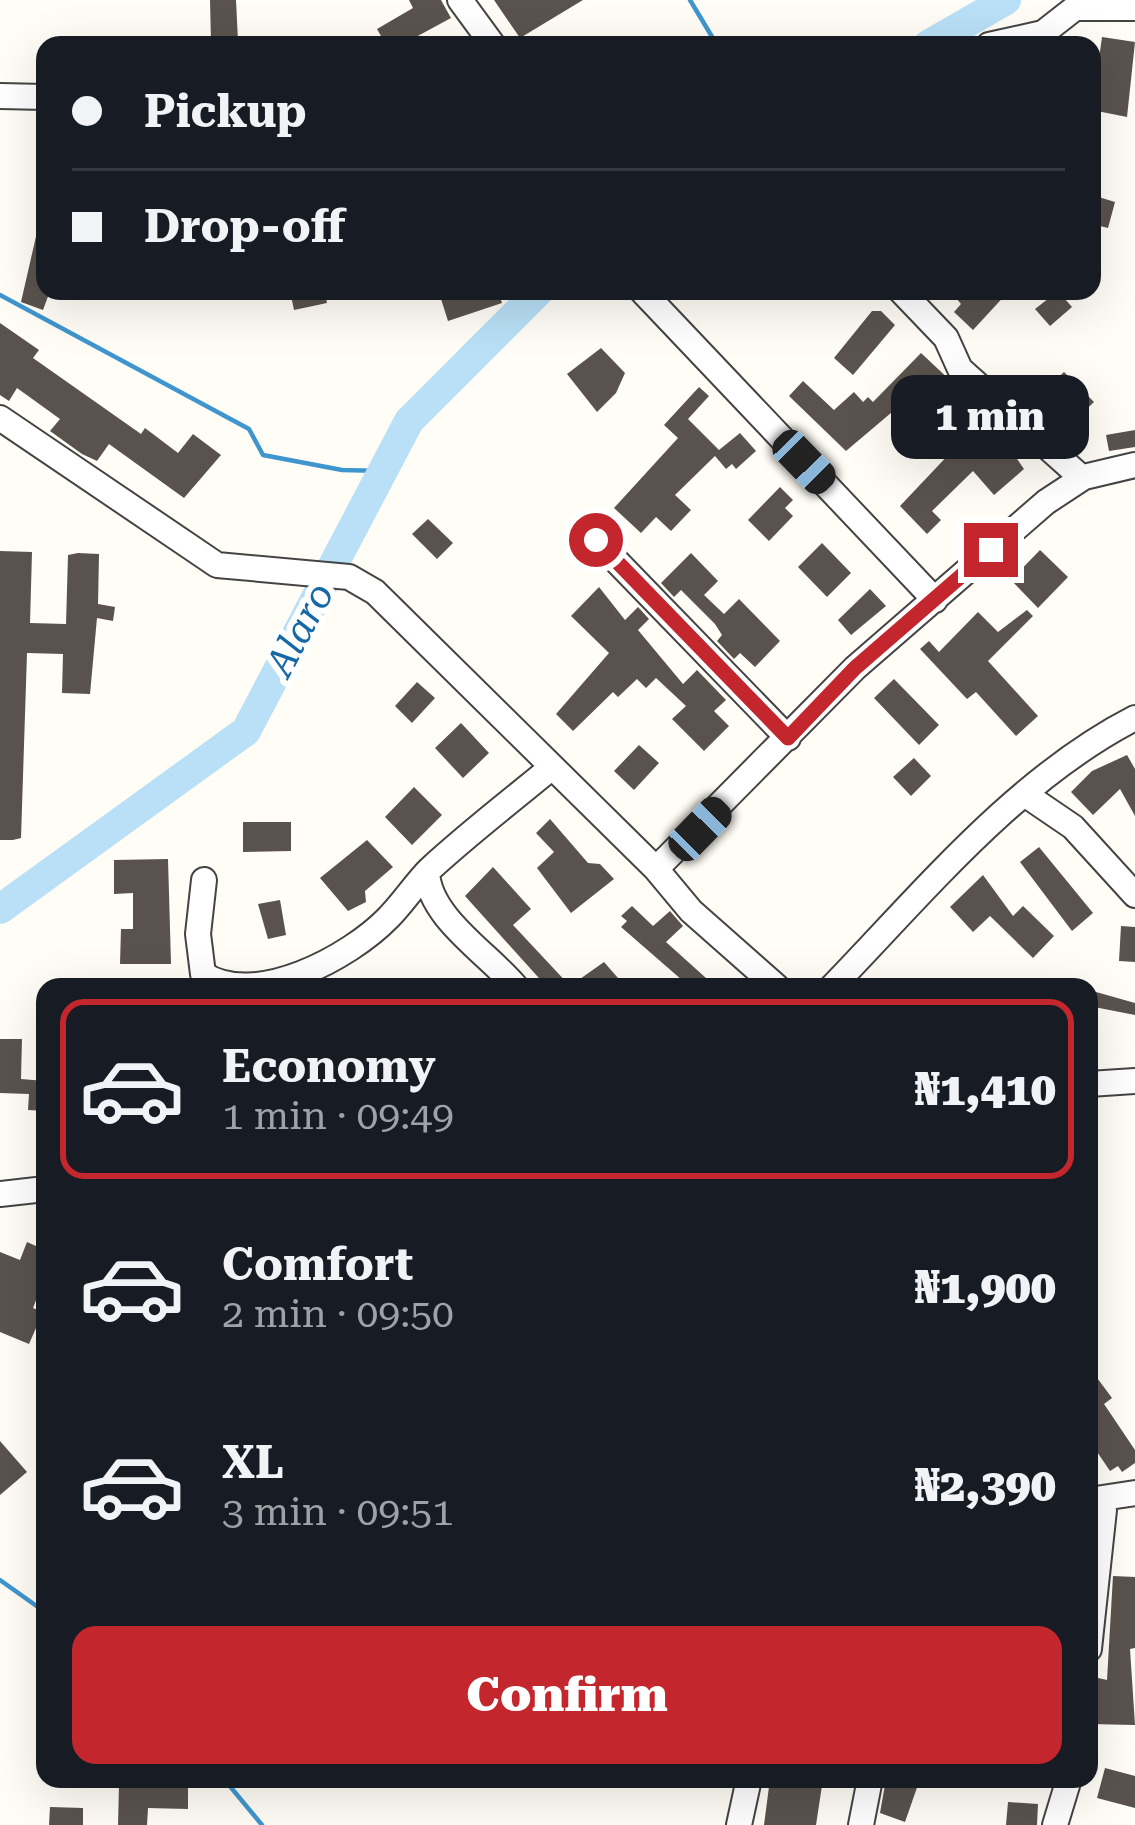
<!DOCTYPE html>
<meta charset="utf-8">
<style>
body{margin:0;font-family:"Roboto Serif",serif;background:#20242c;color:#f1f3f6;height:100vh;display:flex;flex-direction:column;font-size:45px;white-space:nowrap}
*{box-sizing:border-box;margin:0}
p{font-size:39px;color:#9ea1a6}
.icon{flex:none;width:66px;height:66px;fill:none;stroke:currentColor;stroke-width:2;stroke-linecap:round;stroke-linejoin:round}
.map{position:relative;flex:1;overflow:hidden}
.side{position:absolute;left:36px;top:978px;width:1062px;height:810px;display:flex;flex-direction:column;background:#171b24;border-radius:24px;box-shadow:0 12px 48px #0002}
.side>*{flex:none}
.guide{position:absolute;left:36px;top:36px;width:1065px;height:264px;border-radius:24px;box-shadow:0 12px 48px #0002;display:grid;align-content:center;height:264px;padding:0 36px;background:#171b24}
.end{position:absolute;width:54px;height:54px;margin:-27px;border:15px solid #c4262e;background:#fff;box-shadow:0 0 0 6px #fff}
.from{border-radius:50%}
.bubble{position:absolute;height:84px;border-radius:24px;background:#171b24;box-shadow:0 12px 48px #0002;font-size:39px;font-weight:800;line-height:84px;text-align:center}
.car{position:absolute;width:36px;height:72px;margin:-36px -18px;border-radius:15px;box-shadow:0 0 9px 3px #0007;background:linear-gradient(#222 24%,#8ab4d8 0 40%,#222 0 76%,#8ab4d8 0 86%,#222 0)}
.guide b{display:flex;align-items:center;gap:42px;height:114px;font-size:45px}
.guide b+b{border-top:3px solid #363941}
.guide i{width:30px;height:30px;background:#f1f3f6}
ul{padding:21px 0 0;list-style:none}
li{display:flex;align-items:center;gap:36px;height:180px;margin:0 24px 18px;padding:0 12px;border:6px solid transparent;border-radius:24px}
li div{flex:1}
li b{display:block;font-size:45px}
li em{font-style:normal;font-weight:800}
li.on{border-color:#c4262e}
li>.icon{width:108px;height:108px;stroke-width:1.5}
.cta{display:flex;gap:24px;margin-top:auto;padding:24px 36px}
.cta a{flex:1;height:138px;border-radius:24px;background:#c4262e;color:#fff;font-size:48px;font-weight:800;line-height:138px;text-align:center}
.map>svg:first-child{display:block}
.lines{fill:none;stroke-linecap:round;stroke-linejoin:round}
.stream{stroke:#3f96cf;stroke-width:4.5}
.river{stroke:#b9e0f7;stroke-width:30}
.building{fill:#5a524d}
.minor-casing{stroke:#444;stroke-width:28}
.minor{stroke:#fff;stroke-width:24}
.route{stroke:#c4262e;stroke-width:15}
.labels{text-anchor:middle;stroke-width:12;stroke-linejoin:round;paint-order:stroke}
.water-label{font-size:39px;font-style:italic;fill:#1768a6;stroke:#fff}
</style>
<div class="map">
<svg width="1135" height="1825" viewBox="0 0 1135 1825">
<rect width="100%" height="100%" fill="#fffdf5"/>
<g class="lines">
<!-- stream -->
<path class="stream" d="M690 0 717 45
M0 295 249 429 263 455 342 470 383 471
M0 1580 45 1612
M224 1779 262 1825"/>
<!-- river -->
<path class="river" d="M928 45 1006 0
M0 909 246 731 409 421 539 291"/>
</g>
<!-- building -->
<path class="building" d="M210 0H236L238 41 211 42Z
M409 0H441L451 18 414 38 418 45H386L377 29 413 8Z
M494 0H583L520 38Z
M1102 37 1135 42 1127 117 1092 110Z
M1092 195 1115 202 1108 228 1092 224Z
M40 219 45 220V291H50L43 310 21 302Z
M290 291H325L327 303 294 310Z
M464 291H498L502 303 448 321 441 299Z
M950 291H1009L973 330 954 312 961 304Z
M1058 291 1072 307 1050 326 1035 309Z
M872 311H881L895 325 853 375 834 358Z
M0 323 39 350 33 358 141 434 145 428 178 453 193 434 221 455 184 498 109 444 97 461 82 454 50 431 60 419 17 388 9 401 0 395Z
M601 348 625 373 616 393 597 412 567 374Z
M921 353 985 413 1024 469 994 495 973 471 932 511 941 520 927 534 900 506 970 432 924 385 846 451 789 396 803 381 834 410 854 392 863 402 868 397 873 402Z
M1064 372 1094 402 1069 426 1039 396Z
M699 387 709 396 688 419 719 450 740 433 756 451 736 469 732 464 726 469 715 456 675 495 691 510 671 531 656 517 641 533 614 508 678 438 664 425Z
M1135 430V447L1109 451 1106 435Z
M780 487 793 500 785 508 793 516 769 541 748 520Z
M428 519 453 543 437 559 412 534Z
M822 543 851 573 827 597 798 567Z
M1040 550 1068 577 1038 608 1011 580Z
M0 551 32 552 30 623 66 624 68 555 78 553 99 554 98 604 115 607 113 621 97 618 90 694 62 693 63 654 27 653 21 838 13 840H0Z
M691 553 718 581 704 595 724 614 739 599 780 641 755 667 740 653 734 659 717 641 722 635 715 624 681 590 674 597 661 583Z
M599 587 625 620 638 607 649 619 638 630 683 684 697 670 726 700 714 711 729 726 704 751 672 719 686 706 656 678 646 688 637 679 618 697 613 692 573 731 556 714 609 653 571 616Z
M870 589 886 606 851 635 838 620Z
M1027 610 1033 616 988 661 1038 716 1016 736 976 692 967 699 920 649 929 641 939 652 978 612 998 632Z
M894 679 939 725 919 745 874 698Z
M417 682 435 698 412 723 395 706Z
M461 723 489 753 463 778 435 748Z
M639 745 659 763 634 790 614 771Z
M1127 755 1135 769V816L1120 789 1093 815 1071 792 1092 771Z
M914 758 931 776 911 796 893 777Z
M414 787 442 815 412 845 385 817Z
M550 819 588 863 600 864 614 879 571 913 537 868 554 852 536 833Z
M243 822H291V851L243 852Z
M367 840 393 867 365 891 366 902 348 911 320 878Z
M1039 847 1093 913 1072 931 1020 862Z
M168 859 171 964H120L121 929H133V893L114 894V860Z
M493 867 531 909 513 925 570 986 604 962 618 978 608 987H547L465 896Z
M983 875 1013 916 1023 906 1054 936 1033 958 990 916 973 932 950 907Z
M280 900 286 935 268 939 258 904Z
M632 906 653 926 670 911 683 926 666 942 716 987H690L621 927 627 921 621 916Z
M1121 926 1135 927V962L1119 961Z
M1089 990 1135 1003V1015L1089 1006Z
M0 1039H22L21 1079 45 1081V1111L28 1110 29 1094 0 1093Z
M27 1242 45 1250V1277L33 1308 43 1312 29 1344 0 1332V1252L20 1260Z
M1089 1367 1112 1398 1104 1404 1135 1450V1463L1122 1472 1118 1466 1110 1471 1089 1440Z
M0 1441 27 1472 0 1495Z
M1113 1576 1135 1577V1648L1130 1649 1135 1725 1089 1724 1098 1678 1107 1680Z
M1105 1768 1135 1776V1808L1097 1798Z
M770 1779H823L816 1825H764Z
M886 1779H920L905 1822 880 1813Z
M119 1785 188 1787V1809L148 1808 147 1825H118Z
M1008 1802 1038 1804 1037 1825H1006Z
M50 1807 83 1808V1825H49Z"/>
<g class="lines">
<defs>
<path id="minor" d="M460 0 493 45
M989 45 1043 33 1075 8H1135
M0 96 45 97
M642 291 935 600
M901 291 946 338 960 369 1082 478
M0 418 217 565 349 577 375 592 656 869 691 911 777 987
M596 540 788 738
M1026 795 1073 827 1135 895
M656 869 855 668 1046 502 1084 477 1135 465
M427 872C429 918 489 954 516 987
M204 880 198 934 203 974C255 1009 350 957 388 918 403 903 415 884 430 869 469 833 511 801 552 767
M832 987C924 892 1016 779 1135 718
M1089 1084 1135 1081
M0 1194 45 1189
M1089 1500 1135 1493
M1089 1649 1104 1510 1098 1499
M739 1825 749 1779
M861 1825 870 1779
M1055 1825 1069 1779"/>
</defs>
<!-- minor casing -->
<use href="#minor" class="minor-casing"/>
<!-- minor -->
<use href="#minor" class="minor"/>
</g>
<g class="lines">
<!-- route -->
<path class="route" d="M596 540 788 738 855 668 991 550"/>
</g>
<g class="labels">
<!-- water labels -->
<g class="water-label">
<text transform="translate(299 629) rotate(-62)" y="14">Alaro</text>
</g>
</g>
</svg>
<i class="end from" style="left:596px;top:540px"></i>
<i class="end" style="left:991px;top:550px"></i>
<div class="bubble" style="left:891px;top:375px;width:198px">1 min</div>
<i class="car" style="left:804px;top:462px;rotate:136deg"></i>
<i class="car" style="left:700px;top:829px;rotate:44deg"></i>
<div class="guide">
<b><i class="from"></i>Pickup</b>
<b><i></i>Drop-off</b>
</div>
<section class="side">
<ul>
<li class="on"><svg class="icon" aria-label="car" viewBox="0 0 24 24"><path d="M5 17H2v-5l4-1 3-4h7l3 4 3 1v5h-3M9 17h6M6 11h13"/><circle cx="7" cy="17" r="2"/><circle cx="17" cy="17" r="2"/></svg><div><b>Economy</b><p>1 min · 09:49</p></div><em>₦1,410</em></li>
<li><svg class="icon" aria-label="car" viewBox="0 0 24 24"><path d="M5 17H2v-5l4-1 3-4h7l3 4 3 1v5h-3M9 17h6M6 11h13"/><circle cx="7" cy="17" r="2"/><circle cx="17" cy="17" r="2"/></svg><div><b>Comfort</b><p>2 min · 09:50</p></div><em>₦1,900</em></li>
<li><svg class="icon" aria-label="car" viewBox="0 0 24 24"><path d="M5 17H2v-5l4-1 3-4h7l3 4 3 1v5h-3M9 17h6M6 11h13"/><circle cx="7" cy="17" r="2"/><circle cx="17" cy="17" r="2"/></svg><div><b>XL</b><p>3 min · 09:51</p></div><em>₦2,390</em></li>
</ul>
<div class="cta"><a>Confirm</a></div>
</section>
</div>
